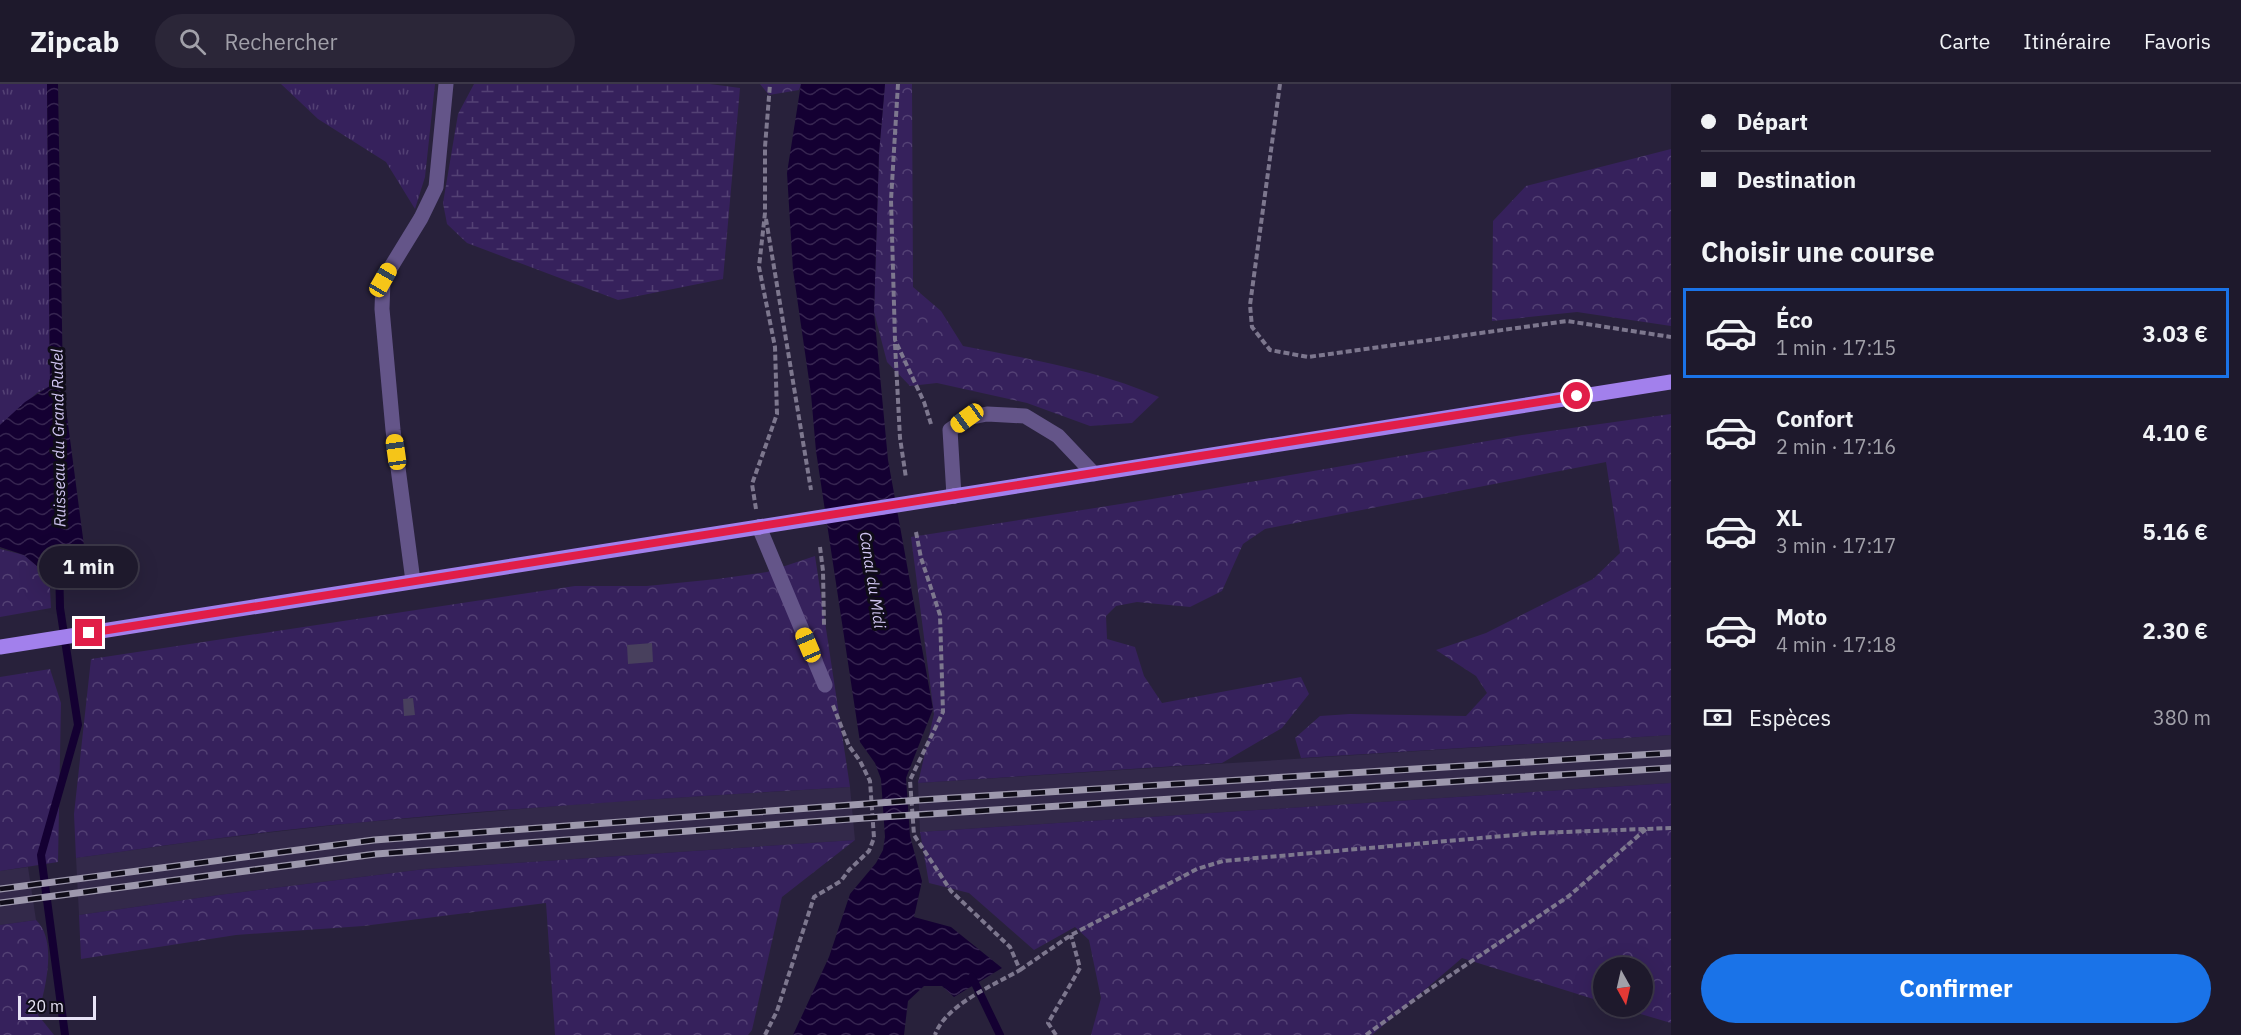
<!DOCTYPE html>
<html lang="fr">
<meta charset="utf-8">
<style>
body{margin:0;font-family:"IBM Plex Sans",sans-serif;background:#2b2638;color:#f1f3f6;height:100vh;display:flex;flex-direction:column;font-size:22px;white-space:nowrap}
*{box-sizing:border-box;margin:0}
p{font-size:20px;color:#a1a0a9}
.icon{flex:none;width:33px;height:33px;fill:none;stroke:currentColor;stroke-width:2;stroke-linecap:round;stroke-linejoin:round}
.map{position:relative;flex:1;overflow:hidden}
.sheet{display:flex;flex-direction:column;background:#1e192c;width:570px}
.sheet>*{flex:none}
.banner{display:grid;align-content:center;height:132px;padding:0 30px;background:#1e192c}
.needle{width:39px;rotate:172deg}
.controls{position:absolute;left:1593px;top:873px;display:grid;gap:12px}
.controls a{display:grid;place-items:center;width:60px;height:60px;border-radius:50%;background:#1e192c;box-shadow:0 6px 24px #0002,0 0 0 2px #3c3848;font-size:30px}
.scale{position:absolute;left:18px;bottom:15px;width:78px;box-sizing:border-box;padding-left:6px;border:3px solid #e8e4f6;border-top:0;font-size:16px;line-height:21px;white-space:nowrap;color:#e8e4f6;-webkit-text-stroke:4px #100d19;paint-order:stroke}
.end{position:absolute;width:27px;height:27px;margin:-14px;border:8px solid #e11d48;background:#fff;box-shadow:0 0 0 3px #fff}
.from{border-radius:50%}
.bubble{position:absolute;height:42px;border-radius:21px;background:#1e192c;box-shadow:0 6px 24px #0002,0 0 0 2px #3c3848;font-size:20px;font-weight:700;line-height:42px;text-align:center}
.car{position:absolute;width:18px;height:36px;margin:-18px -9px;border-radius:8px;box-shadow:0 0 4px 2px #0007;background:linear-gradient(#f5c518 24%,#345 0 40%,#f5c518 0 76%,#345 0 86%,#f5c518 0)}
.banner b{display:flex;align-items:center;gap:21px;height:57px;font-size:22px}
.banner b+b{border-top:2px solid #3c3848}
.banner i{width:15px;height:15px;background:#f1f3f6}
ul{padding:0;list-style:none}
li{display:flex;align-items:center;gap:18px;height:90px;margin:0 12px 9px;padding:0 18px;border:3px solid transparent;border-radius:0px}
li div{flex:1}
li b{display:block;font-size:22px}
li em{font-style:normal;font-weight:700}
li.active{border-color:#1a73e8}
li>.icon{width:54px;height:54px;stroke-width:1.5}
h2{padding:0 30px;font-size:27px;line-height:72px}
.pay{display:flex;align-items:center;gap:15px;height:66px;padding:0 30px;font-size:22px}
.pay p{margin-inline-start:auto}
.button{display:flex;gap:12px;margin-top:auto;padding:12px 30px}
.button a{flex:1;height:69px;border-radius:36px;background:#1a73e8;color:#fff;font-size:24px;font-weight:700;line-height:69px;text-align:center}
header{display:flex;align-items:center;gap:36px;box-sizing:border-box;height:84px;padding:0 30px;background:#1e192c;border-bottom:2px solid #3c3848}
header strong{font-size:28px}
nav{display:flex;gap:33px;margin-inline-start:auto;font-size:21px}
.search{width:420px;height:54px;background:#2b2638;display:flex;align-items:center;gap:15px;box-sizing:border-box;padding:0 21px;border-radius:33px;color:#a1a0a9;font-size:22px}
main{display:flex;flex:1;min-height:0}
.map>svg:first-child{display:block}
.built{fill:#33294a}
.grass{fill:url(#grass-tufts)}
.forest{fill:url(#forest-crowns)}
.wetland{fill:url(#wetland-marsh)}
.water{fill:url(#water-waves)}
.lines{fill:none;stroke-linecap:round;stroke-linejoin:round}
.stream{stroke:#140032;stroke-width:8}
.building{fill:#48405d}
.path{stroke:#7d778e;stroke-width:4;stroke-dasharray:6 3;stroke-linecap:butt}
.minor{stroke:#645589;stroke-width:15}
.major{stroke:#a280ec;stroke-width:15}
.rail-casing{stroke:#9d98ad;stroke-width:7}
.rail{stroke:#100d19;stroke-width:4.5;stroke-dasharray:14;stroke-linecap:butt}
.major-bridge{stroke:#a280ec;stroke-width:15}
.route{stroke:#e11d48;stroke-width:8}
.labels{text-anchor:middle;stroke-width:6;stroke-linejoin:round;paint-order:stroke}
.water-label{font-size:16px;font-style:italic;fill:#d0c5f1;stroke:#100d19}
</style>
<header>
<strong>Zipcab</strong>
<div class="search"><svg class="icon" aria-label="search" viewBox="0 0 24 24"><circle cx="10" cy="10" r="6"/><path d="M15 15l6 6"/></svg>Rechercher</div>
<nav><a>Carte</a><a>Itinéraire</a><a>Favoris</a></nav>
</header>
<main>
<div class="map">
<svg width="1671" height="951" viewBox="0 0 1671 951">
<defs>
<pattern id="grass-tufts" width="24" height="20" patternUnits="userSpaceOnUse" patternTransform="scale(1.5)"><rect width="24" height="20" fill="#36215c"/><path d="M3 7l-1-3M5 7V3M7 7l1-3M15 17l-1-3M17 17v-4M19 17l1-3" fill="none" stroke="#534174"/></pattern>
<pattern id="forest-crowns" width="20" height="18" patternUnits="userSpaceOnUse" patternTransform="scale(1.5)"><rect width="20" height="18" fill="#36215c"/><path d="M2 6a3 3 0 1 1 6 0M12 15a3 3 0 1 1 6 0" fill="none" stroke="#534174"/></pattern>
<pattern id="wetland-marsh" width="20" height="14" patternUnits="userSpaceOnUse" patternTransform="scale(1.5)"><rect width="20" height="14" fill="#36215c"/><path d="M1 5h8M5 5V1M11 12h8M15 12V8" fill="none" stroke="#534174"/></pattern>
<pattern id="water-waves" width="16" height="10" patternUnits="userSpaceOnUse" patternTransform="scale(1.5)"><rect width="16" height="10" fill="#140032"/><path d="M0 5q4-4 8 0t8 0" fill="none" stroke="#362550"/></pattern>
</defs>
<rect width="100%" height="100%" fill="#28213b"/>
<!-- built -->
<path class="built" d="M1671 651V699L920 748 918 699Z
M850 703 855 756 425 785 219 811 79 831 76 774 205 756 353 739 593 719Z
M28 783 36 836 0 841V787Z"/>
<!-- grass -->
<path class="grass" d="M0 0H47L50 302 37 309 0 341Z
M281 0H435L425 93 415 125 386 78 318 35Z"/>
<!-- forest -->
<path class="forest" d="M760 0H801L799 6 769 11Z
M885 0H912L913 203 941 227 963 262C1029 275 1097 286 1159 313L1132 339 1090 342 1027 319 937 299 910 302 887 278 874 228 879 69Z
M1671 65V242L1577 228 1492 237 1493 137 1526 102Z
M1671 330V651L1301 674 1295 654 1320 632 1350 630 1466 632 1487 609 1476 592 1436 566 1486 549 1593 495 1620 469 1606 378 1265 445 1243 460 1222 507 1190 523 1137 518 1116 522 1106 532 1107 555 1135 563 1144 592 1162 619 1301 593 1309 610 1282 644 1222 679 918 699 934 630 911 453 1152 415 1522 351Z
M0 465 24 471 37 482 49 485 51 524 0 533Z
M815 472 850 703C685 713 520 723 355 739 262 747 169 761 76 774L74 730 91 575 575 502H647L717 495 767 488Z
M50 585 61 619 58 778 0 787V593Z
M1671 699V939L1617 923 1642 922V884H1604L1603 918 1462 874 1372 951H1091L1101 914 1089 856 1075 843 1034 866 969 809 929 799 920 748Z
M855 756 782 813 752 946 748 951H555L546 819 363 842 236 851 81 875 79 831 219 811 425 785Z
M36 836C58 857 45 905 38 931L54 951H0V841Z"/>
<!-- wetland -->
<path class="wetland" d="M474 0H710L740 4 723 195 618 216 467 159 447 140 443 119 458 30Z"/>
<!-- water -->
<path class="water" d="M47 0H58L63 302 88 492 37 482 24 471 0 463V341L25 318 50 302Z
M801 0H885L879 69 874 228 888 376 933 625 906 694 910 752 922 797 914 833 951 843 1002 884 954 913 942 902H924L908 917 904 951H793L829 873 850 810 876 779 883 766 885 753 881 695 875 679 860 658 816 367 811 310 793 186 787 89Z"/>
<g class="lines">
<!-- stream -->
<path class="stream" d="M59 478 60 524 78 641 41 771 65 951
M972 893 1000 951"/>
</g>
<!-- building -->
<path class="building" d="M652 559 653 578 628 580 627 561Z
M413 614 415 631 404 632 403 615Z"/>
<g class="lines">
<!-- path -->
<path class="path" d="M898 0 891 116 895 256 924 318 931 340
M1280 0 1250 221 1252 243 1270 266 1308 273 1567 237 1671 253
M766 135 811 406
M895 260 900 354 906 394
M756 425 752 400 777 330 775 263 759 183 765 129V63L770 0
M916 448 921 474 940 531 943 628 910 696 914 751 951 807 1010 863 1020 886C994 901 945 921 935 951
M820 463 823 487 824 541
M1020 886 1071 851 1197 785 1223 777 1537 749 1671 744
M765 951 777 927 814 813 841 797 849 786 869 767 874 754 870 697 860 677 849 662 832 619
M1056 951 1048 939 1080 884 1071 851
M1366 951 1421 911 1569 812 1646 745"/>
<!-- minor -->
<path class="minor" d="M954 412 950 346 967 334 987 330 1025 332 1058 352 1094 390
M759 443 825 601
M413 497 393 346 382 225 383 196 421 134 436 103 446 0"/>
<!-- major -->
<path class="major" d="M954 412 1671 298
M0 563 759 443"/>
<defs>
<path id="rail" d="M0 805 374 756 920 716 1671 669
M0 819 376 770 865 734 1671 684"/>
</defs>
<!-- rail casing -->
<use href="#rail" class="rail-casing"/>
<!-- rail -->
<use href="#rail" class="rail"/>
<!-- major-bridge -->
<path class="major-bridge" d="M759 443 954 412"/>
</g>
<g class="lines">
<!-- route -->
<path class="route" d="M89 549 1577 312"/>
</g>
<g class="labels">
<!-- water labels -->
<g class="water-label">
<text transform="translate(58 354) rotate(-91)" y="6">Ruisseau du Grand Rudel</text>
<text transform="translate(873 496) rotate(81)" y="6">Canal du Midi</text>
</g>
</g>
</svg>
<div class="controls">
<a><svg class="needle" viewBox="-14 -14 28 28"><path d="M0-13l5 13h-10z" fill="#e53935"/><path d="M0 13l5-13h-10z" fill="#a1a0a9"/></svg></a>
</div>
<div class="scale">20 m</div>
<i class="end from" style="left:1577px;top:312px"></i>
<i class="end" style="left:89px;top:549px"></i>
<div class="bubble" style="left:39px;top:462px;width:99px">1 min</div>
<i class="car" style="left:383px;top:196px;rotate:30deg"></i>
<i class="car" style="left:967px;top:334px;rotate:234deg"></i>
<i class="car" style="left:396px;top:368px;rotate:352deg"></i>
<i class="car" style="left:808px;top:561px;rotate:337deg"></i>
</div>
<section class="sheet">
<div class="banner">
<b><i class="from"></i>Départ</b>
<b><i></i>Destination</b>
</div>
<h2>Choisir une course</h2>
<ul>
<li class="active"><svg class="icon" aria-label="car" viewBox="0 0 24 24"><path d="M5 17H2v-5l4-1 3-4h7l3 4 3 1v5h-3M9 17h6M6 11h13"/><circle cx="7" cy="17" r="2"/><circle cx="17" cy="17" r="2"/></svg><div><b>Éco</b><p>1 min · 17:15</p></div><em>3.03 €</em></li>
<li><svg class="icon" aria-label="car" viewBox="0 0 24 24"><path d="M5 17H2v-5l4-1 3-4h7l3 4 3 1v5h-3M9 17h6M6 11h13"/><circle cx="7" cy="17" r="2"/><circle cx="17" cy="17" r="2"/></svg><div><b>Confort</b><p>2 min · 17:16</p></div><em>4.10 €</em></li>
<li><svg class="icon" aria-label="car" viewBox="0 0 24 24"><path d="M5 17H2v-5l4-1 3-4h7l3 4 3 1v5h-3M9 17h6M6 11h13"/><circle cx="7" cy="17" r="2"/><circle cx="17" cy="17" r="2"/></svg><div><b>XL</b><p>3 min · 17:17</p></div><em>5.16 €</em></li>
<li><svg class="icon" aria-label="car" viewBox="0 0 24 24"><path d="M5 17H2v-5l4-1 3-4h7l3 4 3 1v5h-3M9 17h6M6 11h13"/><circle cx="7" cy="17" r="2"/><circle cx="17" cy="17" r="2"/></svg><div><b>Moto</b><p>4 min · 17:18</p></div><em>2.30 €</em></li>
</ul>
<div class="pay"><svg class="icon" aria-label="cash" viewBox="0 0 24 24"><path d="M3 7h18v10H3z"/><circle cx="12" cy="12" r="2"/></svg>Espèces<p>380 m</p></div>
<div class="button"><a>Confirmer</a></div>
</section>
</main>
